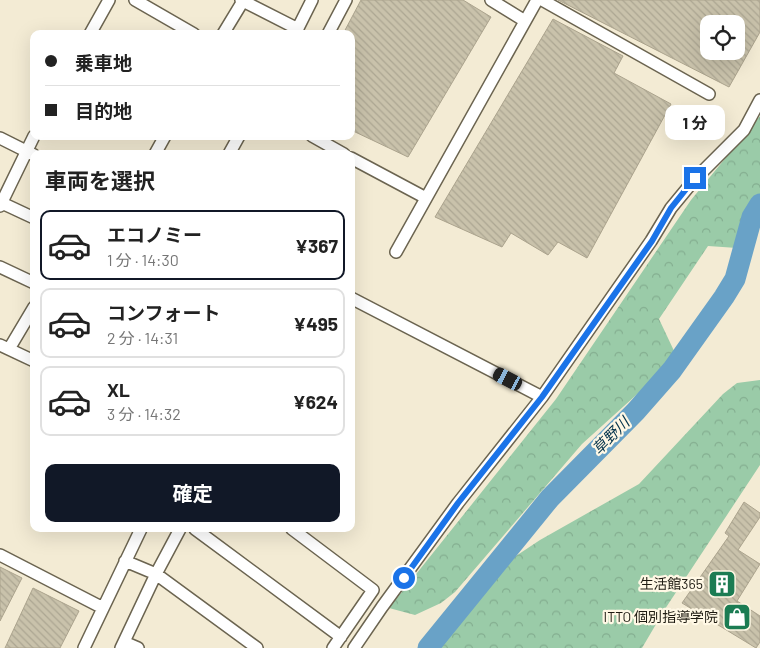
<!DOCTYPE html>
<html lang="ja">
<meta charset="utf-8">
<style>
body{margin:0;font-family:Barlow,"Noto Sans JP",sans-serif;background:#f6f6f6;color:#222;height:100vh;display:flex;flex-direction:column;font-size:19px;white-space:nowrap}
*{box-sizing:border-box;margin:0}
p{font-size:16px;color:#767676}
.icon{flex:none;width:28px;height:28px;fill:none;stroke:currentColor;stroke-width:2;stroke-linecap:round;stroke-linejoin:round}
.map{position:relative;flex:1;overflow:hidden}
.details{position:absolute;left:30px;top:150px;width:325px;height:382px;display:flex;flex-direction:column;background:#fff;border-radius:10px;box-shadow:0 5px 20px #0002}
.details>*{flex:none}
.top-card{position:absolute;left:30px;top:30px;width:325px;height:110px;border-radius:10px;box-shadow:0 5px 20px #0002;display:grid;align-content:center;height:110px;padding:0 15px;background:#fff}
.buttons{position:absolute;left:700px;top:15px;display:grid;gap:10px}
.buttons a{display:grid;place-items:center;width:45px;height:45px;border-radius:10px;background:#fff;box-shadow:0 5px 20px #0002;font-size:25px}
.end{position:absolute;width:22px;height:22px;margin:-11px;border:6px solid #1a73e8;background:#fff;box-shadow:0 0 0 2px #fff}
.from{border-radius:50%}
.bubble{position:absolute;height:35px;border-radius:10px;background:#fff;box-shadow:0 5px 20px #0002;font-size:16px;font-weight:700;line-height:35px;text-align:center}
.car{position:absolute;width:15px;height:30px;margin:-15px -8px;border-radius:6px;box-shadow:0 0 4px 1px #0007;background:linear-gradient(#222 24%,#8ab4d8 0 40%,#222 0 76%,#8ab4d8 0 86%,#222 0)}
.top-card b{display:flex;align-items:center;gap:18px;height:48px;font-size:19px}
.top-card b+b{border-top:1px solid #e0e0e0}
.top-card i{width:12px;height:12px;background:#222}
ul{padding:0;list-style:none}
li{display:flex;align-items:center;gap:15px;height:70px;margin:0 10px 8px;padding:0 5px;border:2px solid #e0e0e0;border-radius:10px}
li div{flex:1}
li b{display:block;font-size:19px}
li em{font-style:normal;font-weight:700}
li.active{border-color:#111827}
li>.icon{width:45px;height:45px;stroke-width:1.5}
h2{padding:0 15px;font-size:22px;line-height:60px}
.cta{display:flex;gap:10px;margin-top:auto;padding:10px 15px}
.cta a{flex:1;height:58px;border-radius:10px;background:#111827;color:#fff;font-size:20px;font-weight:700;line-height:58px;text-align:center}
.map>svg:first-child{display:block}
.forest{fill:url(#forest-crowns)}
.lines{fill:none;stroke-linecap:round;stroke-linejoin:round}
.river{stroke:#69a2c7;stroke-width:21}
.building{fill:url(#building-back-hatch);stroke:#aba38d;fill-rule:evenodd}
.minor-casing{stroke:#6b6450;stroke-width:14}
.minor{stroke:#fff;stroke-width:11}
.route{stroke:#1a73e8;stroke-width:6}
.labels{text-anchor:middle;stroke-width:4.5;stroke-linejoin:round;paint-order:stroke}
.poi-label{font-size:14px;fill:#1e1b12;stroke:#fff8e5;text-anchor:end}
.water-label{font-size:15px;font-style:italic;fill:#00314a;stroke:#fff8e5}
</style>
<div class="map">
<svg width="760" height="648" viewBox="0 0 760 648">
<defs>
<pattern id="forest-crowns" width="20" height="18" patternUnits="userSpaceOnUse" patternTransform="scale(1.25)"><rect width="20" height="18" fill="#9acba8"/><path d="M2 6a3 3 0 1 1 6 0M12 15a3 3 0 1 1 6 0" fill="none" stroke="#84ae90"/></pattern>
<pattern id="building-back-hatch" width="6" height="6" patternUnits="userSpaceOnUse" patternTransform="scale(1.25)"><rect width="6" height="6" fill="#c9c2ab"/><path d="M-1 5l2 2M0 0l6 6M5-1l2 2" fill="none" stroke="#aca692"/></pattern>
</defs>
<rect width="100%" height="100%" fill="#f3ebd4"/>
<!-- forest -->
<path class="forest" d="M760 116V218L737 248 708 246 659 319 675 353 666 368 582 444 455 592 441 603 415 615 389 608 556 399 691 200Z
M760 380V465L665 609 642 648H440L498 568 540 540 639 484 723 394 737 383Z"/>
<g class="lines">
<!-- river -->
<path class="river" d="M428 648 550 498 636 411 672 370 724 297 735 279 752 217 760 204"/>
</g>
<!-- building -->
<path class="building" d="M361 0H463L491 17 408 157 351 130V34H343Z
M558 0H760V32L729 87ZM709 24H736V51H709Z
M553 19 623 56 614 73 671 104 587 258 558 242 548 255 511 233 502 247 435 217Z
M744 502 760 513V517L738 550 760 564 737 601 760 616V642L756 648 682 603 729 536 725 533Z
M0 567 22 578 0 621Z
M33 588 79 611 60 648H5Z"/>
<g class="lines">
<defs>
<path id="minor" d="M135 0 194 34
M241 0 298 29
M491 0 525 21
M542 0 709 94
M90 34 109 0
M223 34 243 1
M295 34 312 0
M328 34 346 0
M312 136 344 154
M0 138 34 155
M155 154 165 136
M229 154 239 136
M351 158 426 198
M2 203 34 218
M0 206 34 136
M396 252 537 0
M0 267 34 283
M351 298 542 397
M0 345 34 361
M9 349 34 307
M195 529 341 637
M292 529 373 590 333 648
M0 555 103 608
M125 561 156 574 257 648
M124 642 138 648
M84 648 141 529
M121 648 156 574 180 529
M354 648 382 607 458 503 542 397 651 241 671 208 695 179 744 130 760 100"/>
</defs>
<!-- minor casing -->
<use href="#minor" class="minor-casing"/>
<!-- minor -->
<use href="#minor" class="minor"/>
</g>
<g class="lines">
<!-- route -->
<path class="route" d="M404 578 458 503 542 397 652 241 671 208 695 178"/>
</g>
<!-- icons -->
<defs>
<symbol id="building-square" viewBox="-11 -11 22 22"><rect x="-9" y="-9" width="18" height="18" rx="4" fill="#1b7c53" stroke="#fff8e5"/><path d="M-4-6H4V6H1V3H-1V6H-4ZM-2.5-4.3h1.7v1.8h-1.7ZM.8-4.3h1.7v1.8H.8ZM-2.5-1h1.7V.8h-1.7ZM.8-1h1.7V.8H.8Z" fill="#fff"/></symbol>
<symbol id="shop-square" viewBox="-11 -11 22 22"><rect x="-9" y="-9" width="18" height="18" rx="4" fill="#1b7c53" stroke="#fff8e5"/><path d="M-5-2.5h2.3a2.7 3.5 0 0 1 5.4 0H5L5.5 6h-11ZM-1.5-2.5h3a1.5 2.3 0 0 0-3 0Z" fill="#fff"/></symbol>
</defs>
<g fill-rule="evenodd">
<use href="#building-square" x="706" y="568" width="32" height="32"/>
<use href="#shop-square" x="721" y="601" width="32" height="32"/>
</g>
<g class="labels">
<!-- poi labels -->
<g class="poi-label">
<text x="703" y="589">生活館365</text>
<text x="718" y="622">ITTO 個別指導学院</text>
</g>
<!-- water labels -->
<g class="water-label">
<text transform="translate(611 436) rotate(-45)" y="5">草野川</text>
</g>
</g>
</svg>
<div class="buttons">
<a><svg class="icon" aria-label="locate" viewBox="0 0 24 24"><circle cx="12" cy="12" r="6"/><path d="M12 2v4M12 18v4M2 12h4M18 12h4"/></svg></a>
</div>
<i class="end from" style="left:404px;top:578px"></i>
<i class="end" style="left:695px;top:178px"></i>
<div class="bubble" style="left:665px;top:105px;width:60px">1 分</div>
<i class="car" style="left:508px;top:379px;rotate:297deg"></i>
<div class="top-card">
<b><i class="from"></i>乗車地</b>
<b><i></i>目的地</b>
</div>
<section class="details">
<h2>車両を選択</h2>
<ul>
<li class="active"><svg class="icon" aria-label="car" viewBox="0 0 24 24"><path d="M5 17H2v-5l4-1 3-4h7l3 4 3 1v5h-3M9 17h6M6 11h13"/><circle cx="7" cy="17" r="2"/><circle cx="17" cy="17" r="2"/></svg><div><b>エコノミー</b><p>1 分 · 14:30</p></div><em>¥367</em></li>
<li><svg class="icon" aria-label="car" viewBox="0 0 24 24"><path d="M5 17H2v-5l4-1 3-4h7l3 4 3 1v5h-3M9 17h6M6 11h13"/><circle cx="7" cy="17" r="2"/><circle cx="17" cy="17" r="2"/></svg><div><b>コンフォート</b><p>2 分 · 14:31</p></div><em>¥495</em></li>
<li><svg class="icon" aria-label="car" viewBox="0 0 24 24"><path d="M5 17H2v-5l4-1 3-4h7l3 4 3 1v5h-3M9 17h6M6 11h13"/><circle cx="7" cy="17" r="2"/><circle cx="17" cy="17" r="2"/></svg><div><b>XL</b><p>3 分 · 14:32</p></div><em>¥624</em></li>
</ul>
<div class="cta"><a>確定</a></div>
</section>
</div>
